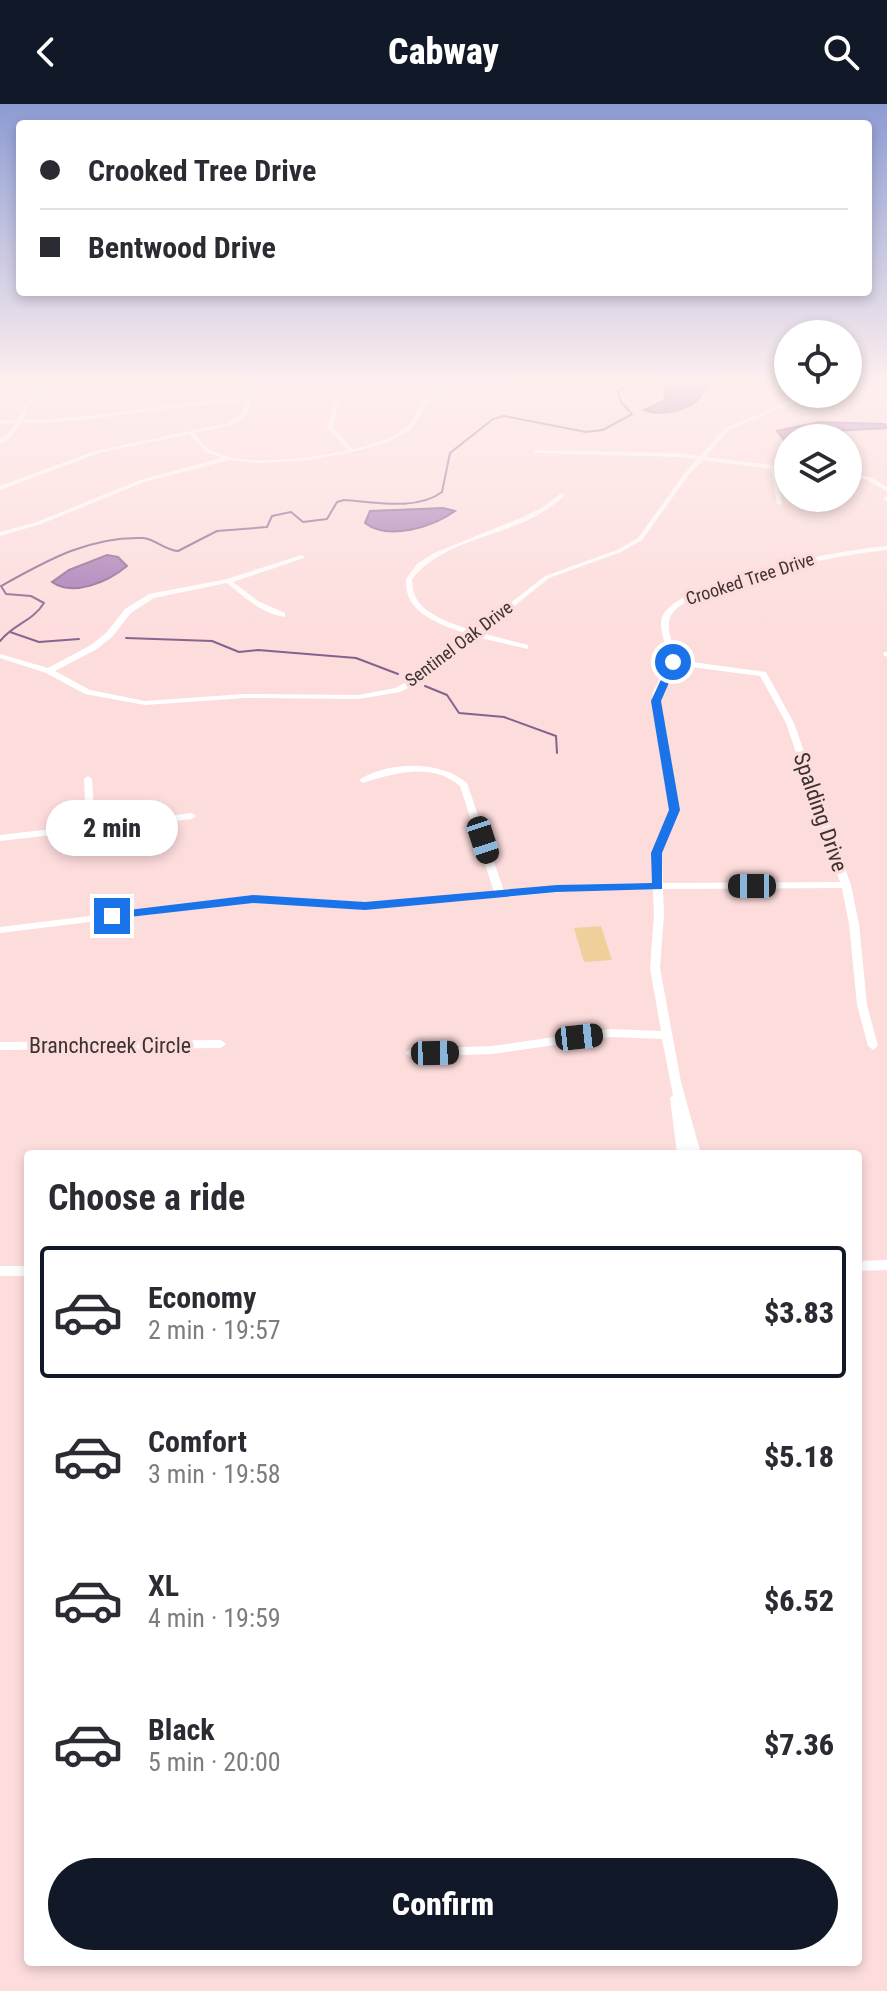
<!DOCTYPE html>
<meta charset="utf-8">
<style>
body{margin:0;font-family:"Roboto Condensed",sans-serif;background:#f7f7f7;color:#2b2b33;height:100vh;display:flex;flex-direction:column;font-size:30px;white-space:nowrap}
*{box-sizing:border-box;margin:0}
p{font-size:26px;color:#7c7c81}
.icon{flex:none;width:44px;height:44px;fill:none;stroke:currentColor;stroke-width:2;stroke-linecap:round;stroke-linejoin:round}
.map{position:relative;flex:1;overflow:hidden}
.drawer{position:absolute;left:24px;top:1046px;width:838px;height:816px;display:flex;flex-direction:column;background:#fff;border-radius:8px;box-shadow:0 4px 12px #0003}
.drawer>*{flex:none}
.banner{position:absolute;left:16px;top:16px;width:856px;height:176px;border-radius:8px;box-shadow:0 4px 12px #0003;display:grid;align-content:center;height:176px;padding:0 24px;background:#fff}
.controls{position:absolute;left:774px;top:216px;display:grid;gap:16px}
.controls a{display:grid;place-items:center;width:88px;height:88px;border-radius:50%;background:#fff;box-shadow:0 4px 12px #0003;font-size:40px}
.end{position:absolute;width:36px;height:36px;margin:-18px;border:10px solid #1a73e8;background:#fff;box-shadow:0 0 0 4px #fff}
.from{border-radius:50%}
.bubble{position:absolute;height:56px;border-radius:28px;background:#fff;box-shadow:0 4px 12px #0003;font-size:26px;font-weight:800;line-height:56px;text-align:center}
.car{position:absolute;width:24px;height:48px;margin:-24px -12px;border-radius:10px;box-shadow:0 0 6px 2px #0007;background:linear-gradient(#222 24%,#8ab4d8 0 40%,#222 0 76%,#8ab4d8 0 86%,#222 0)}
.banner b{display:flex;align-items:center;gap:28px;height:76px;font-size:30px}
.banner b+b{border-top:2px solid #e1e1e2}
.banner i{width:20px;height:20px;background:#2b2b33}
ul{padding:0;list-style:none}
li{display:flex;align-items:center;gap:24px;height:132px;margin:0 16px 12px;padding:0 8px;border:4px solid transparent;border-radius:8px}
li div{flex:1}
li b{display:block;font-size:30px}
li em{font-style:normal;font-weight:800}
li.active{border-color:#111827}
li>.icon{width:72px;height:72px;stroke-width:1.5}
h2{padding:0 24px;font-size:36px;line-height:96px}
.button{display:flex;gap:16px;margin-top:auto;padding:16px 24px}
.button a{flex:1;height:92px;border-radius:48px;background:#111827;color:#fff;font-size:32px;font-weight:800;line-height:92px;text-align:center}
header{display:flex;justify-content:space-between;align-items:center;height:104px;padding:0 24px;background:#111827;color:#fff;font-size:36px;font-weight:800}
.map>svg:first-child{display:block}
.green{fill:#efd09a}
.water{fill:#a376b4;stroke:#85628d;stroke-width:2}
.lines{fill:none;stroke-linecap:round;stroke-linejoin:round}
.stream{stroke:#85628d;stroke-width:2}
.minor{fill:#fff;fill-rule:evenodd}
.route{fill:#1a73e8}
.labels{text-anchor:middle;stroke-width:7;stroke-linejoin:round;paint-order:stroke}
.far-street-label{font-size:18px;fill:#3e3232;stroke:#fddcdc}
.street-label{font-size:22px;fill:#3e3232;stroke:#fddcdc}
</style>
<header><svg class="icon" aria-label="back" viewBox="0 0 24 24"><path d="M15 5l-7 7 7 7"/></svg>Cabway<svg class="icon" aria-label="search" viewBox="0 0 24 24"><circle cx="10" cy="10" r="6"/><path d="M15 15l6 6"/></svg></header>
<div class="map">
<svg width="887" height="1887" viewBox="0 0 887 1887">
<rect width="100%" height="100%" fill="#fddcdc"/>
<!-- green -->
<path class="green" d="M601 822 612 856 584 858 574 824Z"/>
<!-- water -->
<path class="water" d="M667 277H711C705 283 704 287 700 293 688 308 659 312 644 306L664 297Z
M819 318 884 320 887 324 834 327 826 334H788V341L777 327Z
M443 404 455 407C433 423 388 437 365 419L370 407Z
M107 451 118 453 127 462C108 478 73 493 52 478L69 466Z"/>
<g class="lines">
<!-- stream -->
<path class="stream" d="M10 528 39 538 79 535
M126 534 212 537 239 548 258 546 356 554 398 570
M0 537C15 519 32 518 44 499L31 492 6 490 1 482C46 457 89 432 143 434 155 435 165 446 178 447L217 427 267 423 272 412 291 408 303 418 327 415 337 398 344 396C374 398 417 407 442 388L450 349 493 315 504 312 586 328 603 326 632 310 621 298 618 287 631 277
M425 582 447 591 459 609 504 613 556 632 557 649"/>
<!-- minor -->
<path class="minor" d="M104 277H118L41 291 30 301 23 316C98 315 172 297 247 294L252 277H257L247 311 233 321 194 329C200 336 205 343 212 347 245 364 312 354 348 346L327 324 334 298 339 299 333 324 353 345C370 341 392 336 405 324 414 317 415 307 422 298 436 281 466 277 486 277L452 285 435 292 425 302 417 318 411 325 403 331 385 339 361 346 309 356 256 359 229 356 144 378 41 420 0 432V428L37 418 140 376 222 354 206 348 189 330 99 349 0 386V382L95 347 229 319 242 309 246 298C171 300 97 319 21 319L10 334 0 340V335L6 331 16 319 0 320V316H17L26 300 37 289Z
M798 290H805L788 301 729 326 705 353 788 363V367L777 365 782 401 777 400 771 365 703 356 688 372 642 436 621 448 549 474 481 529 528 541V545L476 533 420 578 400 588 359 595 245 594 145 601 85 590 46 569 0 554V550L48 564 91 541 106 529 125 505 149 490 227 475 302 451 305 453 304 454 233 478 258 497 285 509V513C262 510 244 493 227 479L154 494 131 509 112 533 97 545 55 567 90 586 145 597 245 590 359 591 395 584 414 574 470 531C448 523 413 513 407 488 406 484 406 479 406 475L417 460 434 449 523 413 543 403 560 390H564V392C553 402 541 410 528 416 489 434 440 440 412 475 413 480 412 484 414 489 421 511 454 520 474 527L545 472 617 446 638 434 684 370 697 355 678 353 536 349 533 347 534 346 678 349 700 352 725 324 784 299Z
M848 367 872 374 887 383V388L868 376 848 371Z
M887 392V397L884 396V394Z
M887 442V446C850 449 682 479 670 514 665 528 676 543 677 556L766 568 794 619 851 781 859 820 867 901 878 942 873 946 868 942 857 901 849 820 842 784 663 785 664 811 660 864 681 978 701 1050H677L670 994 673 991 662 935 611 933 492 950 411 953 405 949 411 945 492 942 611 925 661 927 650 864 654 811 653 785 585 786 365 805 253 798 0 829V823L253 792 365 799 494 788 460 682C432 658 395 669 363 679L359 676C388 657 440 656 467 679L504 787 585 780 653 779 652 749 671 706 652 600 653 588 670 555C667 542 658 527 662 513 677 475 847 445 887 442ZM675 561 760 572 786 619 840 778 663 779 662 749 679 706 660 600 661 588Z
M884 548H887V553L883 551Z
M88 672 92 675 95 720 192 709 196 712 192 715 0 737V731L86 721 84 675Z
M221 936 226 940 221 944 0 946V938Z
M887 1156V1166L858 1167V1157Z
M0 1162H28V1172H0Z"/>
</g>
<!-- sky -->
<linearGradient id="sky" x2="0" y2="1"><stop stop-color="#8c9bd3"/><stop offset="0.51" stop-color="#feefef"/><stop offset="1" stop-color="#feefef" stop-opacity="0"/></linearGradient>
<rect width="887" height="542" fill="url(#sky)"/>
<!-- route -->
<path class="route" d="M670 556 678 558 661 597 680 706 662 749V785L557 788 365 806 253 799 112 815 106 812 112 808 253 791 365 798 557 781 652 779 651 749 669 706 651 597Z"/>
<g class="labels">
<!-- far-street labels -->
<g class="far-street-label">
<text transform="translate(750 475) rotate(-18)" y="6">Crooked Tree Drive</text>
<text transform="translate(459 540) rotate(-37)" y="6">Sentinel Oak Drive</text>
</g>
<!-- street labels -->
<g class="street-label">
<text transform="translate(821 708) rotate(71)" y="8">Spalding Drive</text>
<text x="110" y="949">Branchcreek Circle</text>
</g>
</g>
</svg>
<div class="controls">
<a><svg class="icon" aria-label="locate" viewBox="0 0 24 24"><circle cx="12" cy="12" r="6"/><path d="M12 2v4M12 18v4M2 12h4M18 12h4"/></svg></a>
<a><svg class="icon" aria-label="layers" viewBox="0 0 24 24"><path d="M12 4l9 5-9 5-9-5zM3 14l9 5 9-5"/></svg></a>
</div>
<i class="end from" style="left:673px;top:558px"></i>
<i class="end" style="left:112px;top:812px"></i>
<div class="bubble" style="left:46px;top:696px;width:132px">2 min</div>
<i class="car" style="left:483px;top:736px;rotate:162deg"></i>
<i class="car" style="left:752px;top:782px;rotate:270deg"></i>
<i class="car" style="left:579px;top:933px;rotate:84deg"></i>
<i class="car" style="left:435px;top:949px;rotate:89deg"></i>
<div class="banner">
<b><i class="from"></i>Crooked Tree Drive</b>
<b><i></i>Bentwood Drive</b>
</div>
<section class="drawer">
<h2>Choose a ride</h2>
<ul>
<li class="active"><svg class="icon" aria-label="car" viewBox="0 0 24 24"><path d="M5 17H2v-5l4-1 3-4h7l3 4 3 1v5h-3M9 17h6M6 11h13"/><circle cx="7" cy="17" r="2"/><circle cx="17" cy="17" r="2"/></svg><div><b>Economy</b><p>2 min · 19:57</p></div><em>$3.83</em></li>
<li><svg class="icon" aria-label="car" viewBox="0 0 24 24"><path d="M5 17H2v-5l4-1 3-4h7l3 4 3 1v5h-3M9 17h6M6 11h13"/><circle cx="7" cy="17" r="2"/><circle cx="17" cy="17" r="2"/></svg><div><b>Comfort</b><p>3 min · 19:58</p></div><em>$5.18</em></li>
<li><svg class="icon" aria-label="car" viewBox="0 0 24 24"><path d="M5 17H2v-5l4-1 3-4h7l3 4 3 1v5h-3M9 17h6M6 11h13"/><circle cx="7" cy="17" r="2"/><circle cx="17" cy="17" r="2"/></svg><div><b>XL</b><p>4 min · 19:59</p></div><em>$6.52</em></li>
<li><svg class="icon" aria-label="car" viewBox="0 0 24 24"><path d="M5 17H2v-5l4-1 3-4h7l3 4 3 1v5h-3M9 17h6M6 11h13"/><circle cx="7" cy="17" r="2"/><circle cx="17" cy="17" r="2"/></svg><div><b>Black</b><p>5 min · 20:00</p></div><em>$7.36</em></li>
</ul>
<div class="button"><a>Confirm</a></div>
</section>
</div>
